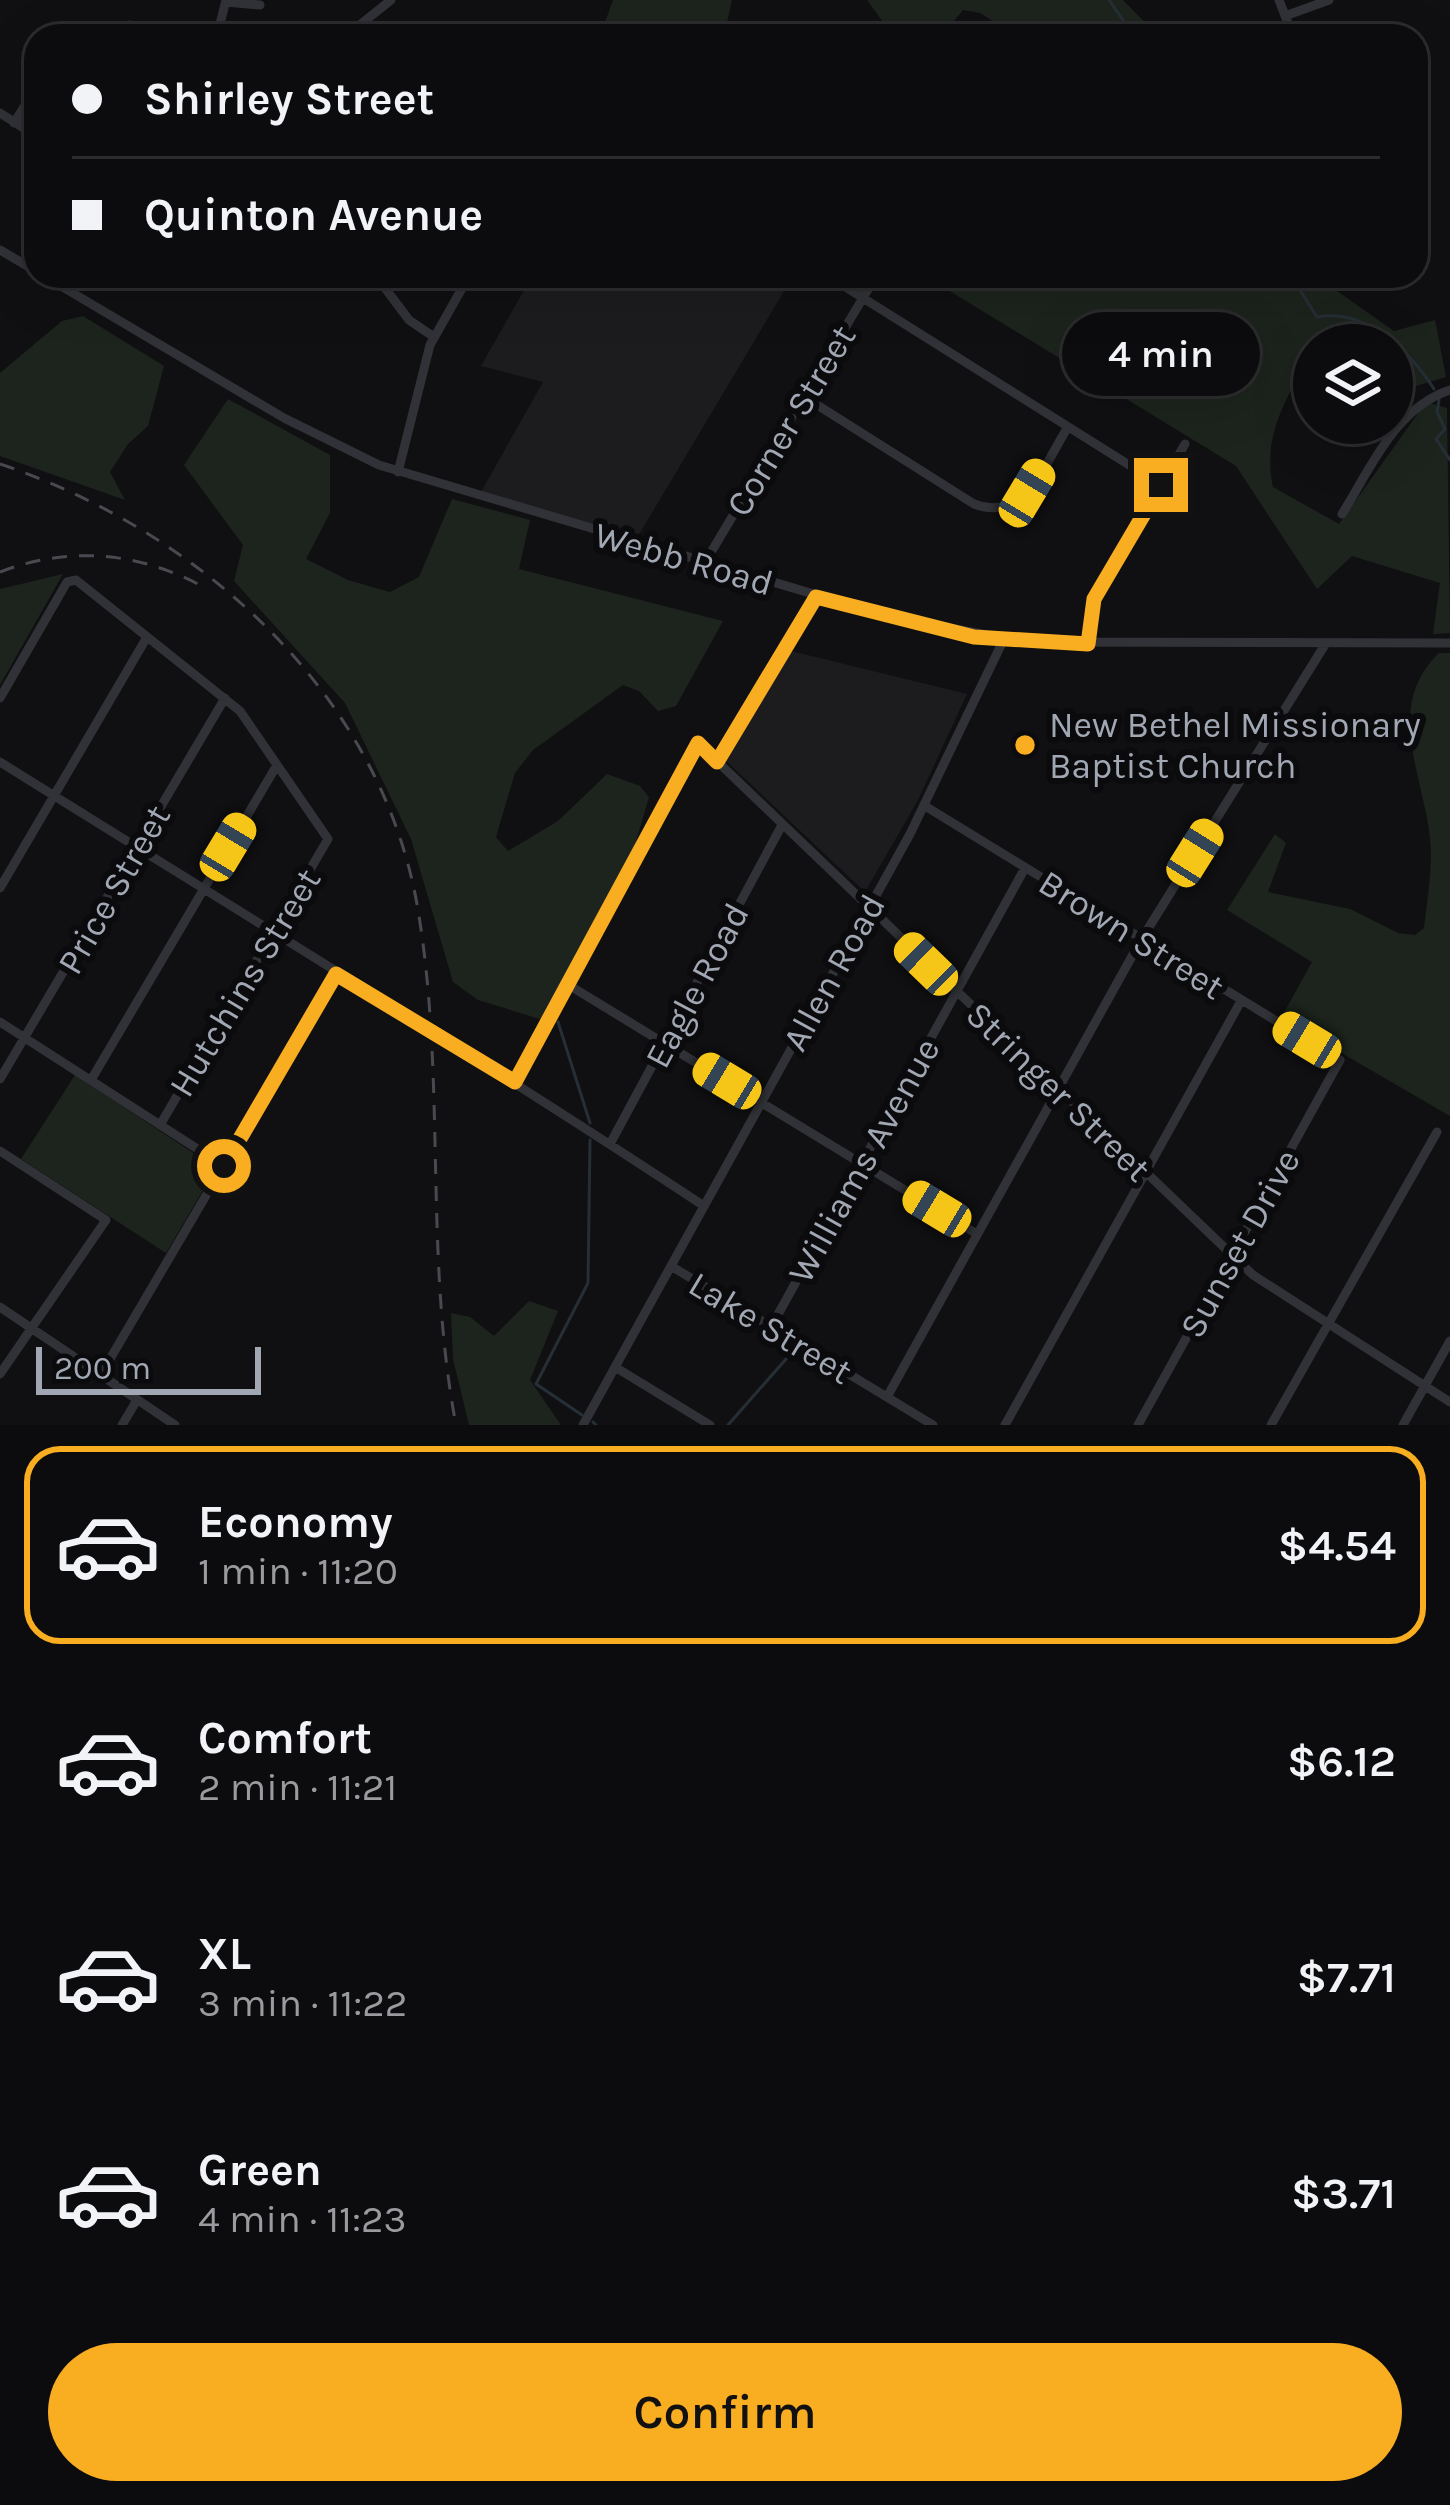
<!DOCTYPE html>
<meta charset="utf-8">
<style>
body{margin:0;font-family:Karla,sans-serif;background:#151517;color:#f1f3f6;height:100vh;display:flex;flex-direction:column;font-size:45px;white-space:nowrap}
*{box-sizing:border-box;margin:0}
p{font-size:39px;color:#9a9b9e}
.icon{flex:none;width:66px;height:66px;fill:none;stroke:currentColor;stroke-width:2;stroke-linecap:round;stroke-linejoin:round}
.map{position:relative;height:1425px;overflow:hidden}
.panel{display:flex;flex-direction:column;background:#0c0c0e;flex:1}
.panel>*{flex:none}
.guide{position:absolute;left:24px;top:24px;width:1404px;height:264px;border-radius:36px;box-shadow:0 12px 48px #0002,0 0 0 3px #2c2c2e;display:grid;align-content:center;height:264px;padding:0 48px;background:#0c0c0e}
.buttons{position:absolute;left:1293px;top:324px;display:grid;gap:24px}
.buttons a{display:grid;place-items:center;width:120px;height:120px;border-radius:50%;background:#0c0c0e;box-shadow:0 12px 48px #0002,0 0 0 3px #2c2c2e;font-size:60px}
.scale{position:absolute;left:36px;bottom:30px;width:225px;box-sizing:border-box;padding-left:12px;border:6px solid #a1a7b3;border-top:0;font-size:33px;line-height:42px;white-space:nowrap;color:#a1a7b3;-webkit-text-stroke:9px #0b0b0d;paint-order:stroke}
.end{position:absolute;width:54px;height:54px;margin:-27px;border:15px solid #f9ad21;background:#111;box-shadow:0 0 0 6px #111}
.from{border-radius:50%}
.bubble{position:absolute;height:84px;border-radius:42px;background:#0c0c0e;box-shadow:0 12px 48px #0002,0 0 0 3px #2c2c2e;font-size:39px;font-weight:600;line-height:84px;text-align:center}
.car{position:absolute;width:36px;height:72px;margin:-36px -18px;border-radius:15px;box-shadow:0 0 9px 3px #0007;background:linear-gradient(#f5c518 24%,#345 0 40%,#f5c518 0 76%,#345 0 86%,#f5c518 0)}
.guide b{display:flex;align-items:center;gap:42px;height:114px;font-size:45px}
.guide b+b{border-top:3px solid #2c2c2e}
.guide i{width:30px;height:30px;background:#f1f3f6}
ul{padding:21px 0 0;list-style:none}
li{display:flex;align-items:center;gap:36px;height:198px;margin:0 24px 18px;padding:0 24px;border:6px solid transparent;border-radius:36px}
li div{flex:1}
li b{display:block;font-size:45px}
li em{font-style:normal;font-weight:600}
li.active{border-color:#f9ad21}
li>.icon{width:108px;height:108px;stroke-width:1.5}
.button{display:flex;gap:24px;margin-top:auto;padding:24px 48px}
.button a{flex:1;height:138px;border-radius:72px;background:#f9ad21;color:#111;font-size:48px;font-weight:600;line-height:138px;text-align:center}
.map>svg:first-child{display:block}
.built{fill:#1c1c1f}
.green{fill:#1c241d}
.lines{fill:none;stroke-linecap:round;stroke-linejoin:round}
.stream{stroke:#262f36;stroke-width:3}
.minor{stroke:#313237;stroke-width:9}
.rail{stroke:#484a50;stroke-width:3;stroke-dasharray:15 12;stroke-linecap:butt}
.route{stroke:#f9ad21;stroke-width:15}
.poi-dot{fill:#f9ad21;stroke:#0b0b0d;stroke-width:4.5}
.labels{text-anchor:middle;stroke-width:12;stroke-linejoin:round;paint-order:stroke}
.street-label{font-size:36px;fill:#a1a7b3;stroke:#0b0b0d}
.poi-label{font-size:36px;fill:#a1a7b3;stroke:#0b0b0d;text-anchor:start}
</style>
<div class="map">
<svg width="1450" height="1425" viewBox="0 0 1450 1425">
<rect width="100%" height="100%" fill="#101012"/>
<!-- built -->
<path class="built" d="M532 276H793L637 538 481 492 543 382 481 366Z
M791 651 967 694 918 800 865 892 725 760Z"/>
<!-- green -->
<path class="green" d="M613 0H732L724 36H600Z
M867 0H1123L1158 36H1017L980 13 963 10 942 36H893Z
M925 276H1343L1337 291 1394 331 1435 320 1446 377 1416 386 1392 362V345H1314V357L1308 358C1285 402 1262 437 1273 487L1339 524 1426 402 1447 408 1450 633 1433 634 1440 583 1352 556 1317 589 1236 466Z
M83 316 164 366 148 426 128 444 110 472 125 500 0 456V373L62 321Z
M228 399 330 455V513L306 559 348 580 390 592 419 577 452 499 530 520 519 569 723 621 676 706 658 711 639 691 623 685 533 750 515 773 496 837 508 851 558 821 607 774 640 786 649 797 634 848 543 1020 478 1000 453 982 411 839 345 703 234 581 243 545 184 465Z
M63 574 0 685V589Z
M1439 653H1450V1116L1281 1018 1312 962 1227 910 1275 834 1286 843 1268 892 1350 909 1398 933 1415 935 1424 928C1427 903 1431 877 1431 852 1429 783 1380 710 1439 653Z
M75 1075 216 1168 166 1253 21 1159Z
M529 1301 558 1311 530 1380 561 1425H469L453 1359 451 1313 470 1317 494 1336Z"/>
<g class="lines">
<!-- stream -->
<path class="stream" d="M1109 0 1134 36
M1291 276 1317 317C1366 308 1409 350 1434 389
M1439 400 1437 412 1445 429 1436 439 1450 460
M558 1022 590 1123
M582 1415 536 1384 588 1283 590 1140
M593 1422 596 1425
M728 1425 794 1350"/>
<!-- minor -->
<path class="minor" d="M1279 0 1293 36
M226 2 260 5
M1285 16 1329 0
M130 25 138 36
M217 36 226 0
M346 36 391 0
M0 113 36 136
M14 123 36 88
M0 250 36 271
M44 276 284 418 379 465 891 617 1026 642 1450 643
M376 276 409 320 434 337
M828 276 1161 485
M803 396 974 504C1025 524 1046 461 1068 427
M398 472 430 345 469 276
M1342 514C1371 468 1395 408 1450 390
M704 564 876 276
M1088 644 1094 599 1185 444
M0 698 67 582 76 580 240 711 328 839 160 1125
M0 762C235 909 472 1053 704 1206
M717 762 816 597
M925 806 1340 1060 1138 1425
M0 888 147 637
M567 984 977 1234
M0 1022 224 1166
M0 1079 225 698
M91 1080 277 765
M515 1082 698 743 1253 1275 1450 1402
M610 1144 782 825
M0 1151 106 1220 0 1374
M671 1266 933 1425
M0 1307 175 1425
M771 1327 1025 868
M615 1367 710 1425
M100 1376 336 974
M887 1397 1141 940 1326 643
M122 1425 137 1400
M583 1425 910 834 1003 641
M1005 1425 1241 1001
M1271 1425 1437 1132
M1403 1425 1450 1341"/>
<!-- rail -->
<path class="rail" d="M0 464C202 532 385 697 419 916 446 1084 424 1258 456 1425
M0 572C70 545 142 552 207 589"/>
</g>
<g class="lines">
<!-- route -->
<path class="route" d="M224 1166 336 974 515 1082 698 743 717 762 816 597 974 637 1088 644 1094 599 1161 485"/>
</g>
<!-- markers -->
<circle class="poi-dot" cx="1025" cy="745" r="12"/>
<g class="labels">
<!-- street labels -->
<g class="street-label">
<text transform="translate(790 420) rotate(-59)" y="13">Corner Street</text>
<text transform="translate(684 558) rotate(16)" y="13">Webb Road</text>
<text transform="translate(113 889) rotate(-60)" y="13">Price Street</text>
<text transform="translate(1132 934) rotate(32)" y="13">Brown Street</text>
<text transform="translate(833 972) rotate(-61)" y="13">Allen Road</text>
<text transform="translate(244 982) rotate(-59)" y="13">Hutchins Street</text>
<text transform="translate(696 985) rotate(-62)" y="13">Eagle Road</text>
<text transform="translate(1059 1091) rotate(44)" y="13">Stringer Street</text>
<text transform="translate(863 1160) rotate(-61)" y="13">Williams Avenue</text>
<text transform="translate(1239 1243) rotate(-61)" y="13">Sunset Drive</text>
<text transform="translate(771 1327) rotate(31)" y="13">Lake Street</text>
</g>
<!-- poi labels -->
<g class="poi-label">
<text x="1049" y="737">New Bethel Missionary<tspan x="1049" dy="41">Baptist Church</tspan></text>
</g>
</g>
</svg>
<div class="buttons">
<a><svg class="icon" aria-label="layers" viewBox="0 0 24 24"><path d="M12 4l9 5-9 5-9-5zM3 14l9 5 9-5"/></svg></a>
</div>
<div class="scale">200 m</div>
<i class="end from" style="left:224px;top:1166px"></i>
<i class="end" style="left:1161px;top:485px"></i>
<div class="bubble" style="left:1062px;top:312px;width:198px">4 min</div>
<i class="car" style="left:1027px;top:493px;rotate:31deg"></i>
<i class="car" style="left:228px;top:847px;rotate:31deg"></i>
<i class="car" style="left:1195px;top:853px;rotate:32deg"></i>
<i class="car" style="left:926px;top:964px;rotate:314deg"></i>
<i class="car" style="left:1307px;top:1040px;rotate:301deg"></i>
<i class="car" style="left:727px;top:1081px;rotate:301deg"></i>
<i class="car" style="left:937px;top:1209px;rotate:301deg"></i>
<div class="guide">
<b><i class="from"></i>Shirley Street</b>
<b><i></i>Quinton Avenue</b>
</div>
</div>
<section class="panel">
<ul>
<li class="active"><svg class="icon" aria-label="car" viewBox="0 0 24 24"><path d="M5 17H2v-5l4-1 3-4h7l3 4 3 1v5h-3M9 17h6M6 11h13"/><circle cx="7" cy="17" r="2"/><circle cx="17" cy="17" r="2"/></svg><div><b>Economy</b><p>1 min · 11:20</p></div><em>$4.54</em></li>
<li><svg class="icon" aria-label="car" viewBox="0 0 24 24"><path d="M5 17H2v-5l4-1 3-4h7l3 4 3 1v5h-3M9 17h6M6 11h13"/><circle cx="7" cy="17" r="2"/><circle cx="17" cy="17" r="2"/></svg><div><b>Comfort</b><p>2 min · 11:21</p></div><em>$6.12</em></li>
<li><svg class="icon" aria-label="car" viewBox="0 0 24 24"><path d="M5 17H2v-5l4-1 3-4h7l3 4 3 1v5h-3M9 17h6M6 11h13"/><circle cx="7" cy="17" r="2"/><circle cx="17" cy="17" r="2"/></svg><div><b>XL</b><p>3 min · 11:22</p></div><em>$7.71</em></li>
<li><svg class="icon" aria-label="car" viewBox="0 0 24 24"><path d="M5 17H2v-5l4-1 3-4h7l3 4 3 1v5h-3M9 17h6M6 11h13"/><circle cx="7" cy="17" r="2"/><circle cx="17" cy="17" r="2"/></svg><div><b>Green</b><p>4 min · 11:23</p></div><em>$3.71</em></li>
</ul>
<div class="button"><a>Confirm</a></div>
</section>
